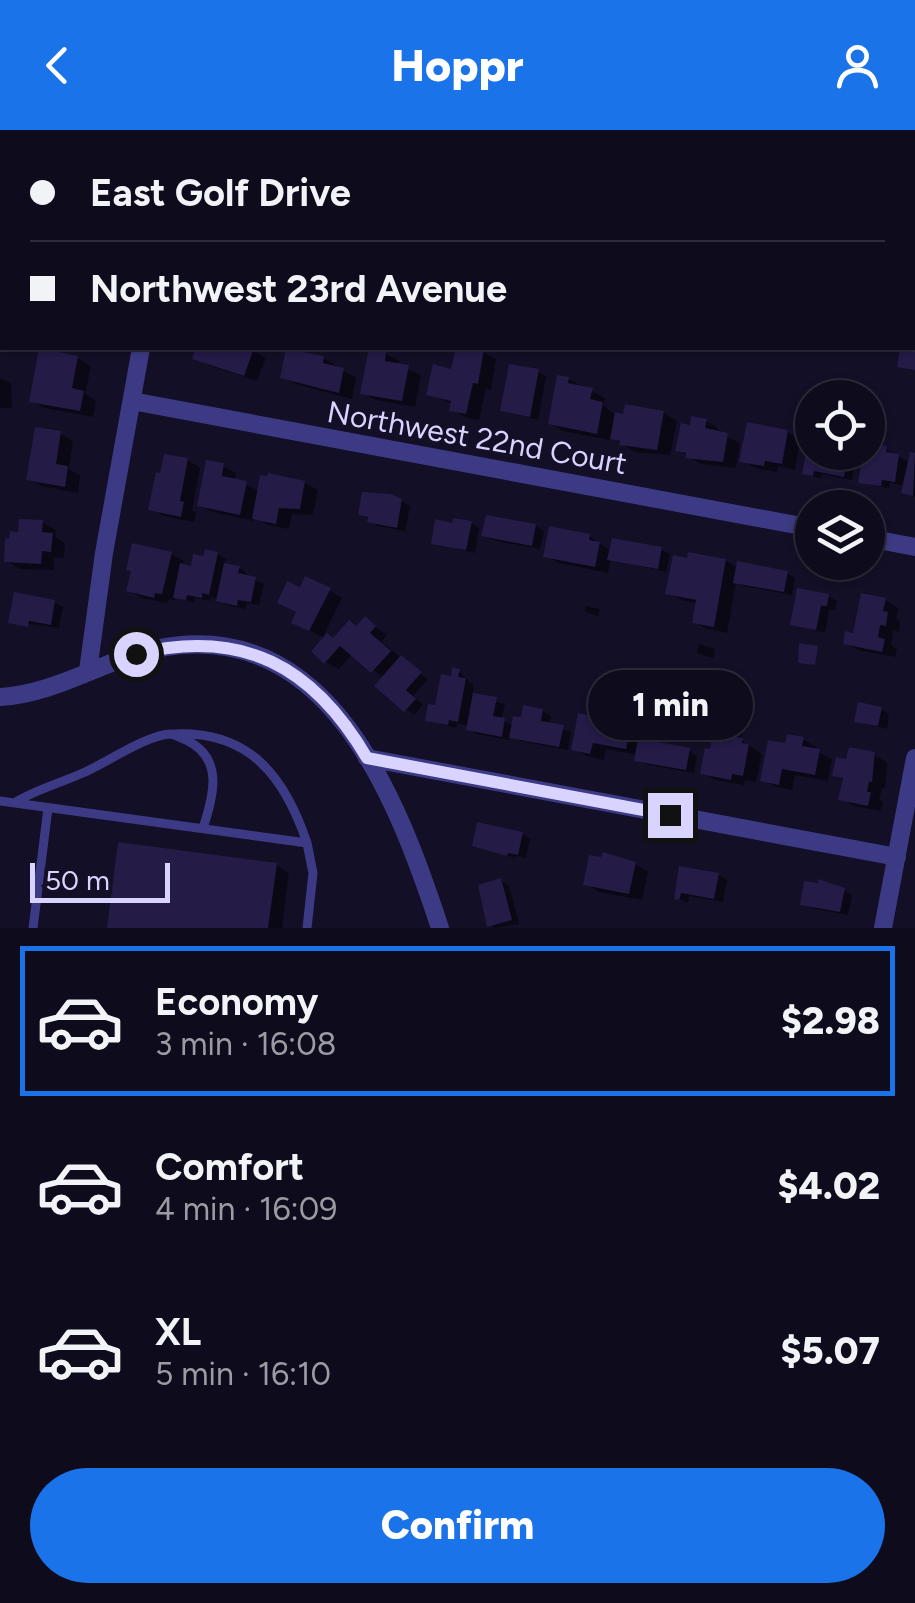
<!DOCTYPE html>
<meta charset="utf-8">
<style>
body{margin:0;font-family:Figtree,sans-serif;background:#171425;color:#f1f3f6;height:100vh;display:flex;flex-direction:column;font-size:38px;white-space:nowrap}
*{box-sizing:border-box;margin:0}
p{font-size:32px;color:#9b9ba3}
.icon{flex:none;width:55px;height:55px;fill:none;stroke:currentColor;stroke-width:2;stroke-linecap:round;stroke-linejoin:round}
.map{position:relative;height:798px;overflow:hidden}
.drawer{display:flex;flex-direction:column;background:#0e0b1c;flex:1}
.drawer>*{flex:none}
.guide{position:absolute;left:0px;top:0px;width:915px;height:220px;box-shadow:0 2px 8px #0004,0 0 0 2px #2e2b3b;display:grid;align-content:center;height:220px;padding:0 30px;background:#0e0b1c}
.controls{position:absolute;left:795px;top:250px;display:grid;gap:20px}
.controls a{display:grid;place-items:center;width:90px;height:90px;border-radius:50%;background:#0e0b1c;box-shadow:0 2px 8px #0004,0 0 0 2px #2e2b3b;font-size:50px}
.scale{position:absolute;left:30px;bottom:25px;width:140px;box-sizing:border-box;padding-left:10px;border:5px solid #d9d4ff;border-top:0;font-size:28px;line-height:35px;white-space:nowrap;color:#d9d4ff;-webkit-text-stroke:8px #130f26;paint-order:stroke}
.end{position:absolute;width:45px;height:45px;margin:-22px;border:12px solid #d9d4ff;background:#111;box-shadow:0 0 0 5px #111}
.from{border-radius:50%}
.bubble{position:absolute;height:70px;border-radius:35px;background:#0e0b1c;box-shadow:0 2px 8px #0004,0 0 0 2px #2e2b3b;font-size:32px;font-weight:800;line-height:70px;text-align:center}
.guide b{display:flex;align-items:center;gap:35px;height:95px;font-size:38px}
.guide b+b{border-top:2px solid #2e2b3b}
.guide i{width:25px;height:25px;background:#f1f3f6}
ul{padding:18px 0 0;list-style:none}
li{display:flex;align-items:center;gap:30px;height:150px;margin:0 20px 15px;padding:0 10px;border:5px solid transparent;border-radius:0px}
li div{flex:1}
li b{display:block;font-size:38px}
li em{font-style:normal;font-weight:800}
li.selected{border-color:#1a73e8}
li>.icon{width:90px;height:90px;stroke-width:1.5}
.button{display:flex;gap:20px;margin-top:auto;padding:20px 30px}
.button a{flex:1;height:115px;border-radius:60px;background:#1a73e8;color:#fff;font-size:40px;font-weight:800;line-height:115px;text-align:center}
header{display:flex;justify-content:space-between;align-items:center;height:130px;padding:0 30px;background:#1a73e8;color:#fff;font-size:45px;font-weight:800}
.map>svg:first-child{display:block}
.shadow{fill:#0007}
.building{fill:#241b47}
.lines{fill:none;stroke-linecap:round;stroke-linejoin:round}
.lane{stroke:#3d3a85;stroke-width:9}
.street{stroke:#3d3a85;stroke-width:18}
.route{stroke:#d9d4ff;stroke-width:12}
.labels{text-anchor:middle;stroke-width:10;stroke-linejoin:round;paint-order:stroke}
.street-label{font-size:30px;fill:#d9d4ff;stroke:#130f26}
</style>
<header><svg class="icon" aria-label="back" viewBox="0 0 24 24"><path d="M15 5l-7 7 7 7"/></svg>Hoppr<svg class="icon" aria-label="person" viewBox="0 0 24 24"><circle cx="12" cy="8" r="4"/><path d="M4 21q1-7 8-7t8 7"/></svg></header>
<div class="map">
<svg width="915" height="798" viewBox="0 0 915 798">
<rect width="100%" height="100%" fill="#130f26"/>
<!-- shadow -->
<path class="shadow" d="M912 137 915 138V177L912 176Z
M191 218H253L252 220 266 228 257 251 208 235 195 228 198 221Z
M289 218 323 228 356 248 352 269 296 254 283 246Z
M458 218 483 222 496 229 491 260 486 258 479 290 465 287 452 279 453 274 429 264 453 242Z
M745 218H774L773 222Z
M386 224 399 231 398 235 421 245 415 277 376 270 363 263Z
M77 228 91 236 85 264 96 271 93 287 45 278 32 271Z
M538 242 546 246 538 290 503 280Z
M0 248 11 253 12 278H0Z
M568 249 605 268 603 275 615 285 664 283 677 291 670 325 635 322 610 307V310L563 301 550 293Z
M706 291 719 299 718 303 740 313 736 338 701 334 678 320 692 298Z
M787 302 800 310 795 340 778 336 777 342 755 338 742 330Z
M60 304 73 311 69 339 80 346 78 363 42 356 29 349Z
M812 308V322H852L857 326 852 350 822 344 821 349 805 343Z
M886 319 910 333 912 325H915V367L904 362 906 356 890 353 889 359 861 351Z
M187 330 200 338 192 380 196 382 194 392 164 386 151 379Z
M223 336 236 343 235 351 260 361 305 353 318 360 313 385 292 384 289 399 268 395 254 388V391L213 382 200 375Z
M401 371 410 376 405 401 378 396 360 384Z
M43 393 56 400 55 407 65 413 64 428 54 427V440L20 439 7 431 21 404Z
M471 393 479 398 475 423 433 412 454 396Z
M536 396 544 401 540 419 492 410 484 405Z
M589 406 612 422 661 420 670 424 666 442 611 429 608 443 559 433 546 426Z
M207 422 218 424 226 429 225 435 239 438 247 443 246 447 264 454 259 475 247 473 245 479 227 475 211 466 210 471 195 468 194 473 176 466 175 470 169 469 167 473 142 468 129 460 171 424 184 431 183 436 192 438 205 429Z
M726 431 738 438 787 443 795 448 792 465 744 456 736 452 727 503 707 499 694 492 698 473 681 470 668 462Z
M301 461H330L342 468 323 507 307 499Z
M828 466 837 471 835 480 829 479 825 503 793 494Z
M885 470 898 478 896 489 900 492 899 502 893 500 891 515 897 519 895 527 858 520 845 513Z
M54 472 63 477 59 498 16 492V495L10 492Z
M586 476 600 479 598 486 585 482Z
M365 489 387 505 381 512 428 549 413 566 423 575 414 585 378 556 384 548 353 523 339 539 326 532 335 510 358 498Z
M699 514 715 519 713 528 697 523Z
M459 541 474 556 472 565 505 574 501 590 514 596 542 581 551 586 549 595 571 602 568 620 520 611 511 606 510 610 477 604 469 599 470 596 457 593 456 598 428 590Z
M881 579 889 584 887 599 857 591Z
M617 582 630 589 629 595 643 603 641 612 689 621 697 626 694 643 645 634 637 629 638 625 606 619 604 630 587 626 574 619 595 589Z
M729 595 742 603 741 610 762 624 756 652 745 650 744 655 716 650 703 643Z
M803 609 816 617 815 621 832 629 828 651 795 645 792 660 776 657 763 650 787 616Z
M874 625 887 632 885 658H882L879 670 883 672 881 681 854 676 841 669 845 650 835 645 848 631Z
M522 704 530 709 526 728 516 726 515 728 475 715Z
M120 715 276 735 289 743 282 798H109Z
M635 734 648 742 642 770 599 762 586 754Z
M681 739 718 745 727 750 723 772 689 766 688 773 676 768Z
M501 751 509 756 519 794 495 798 489 795Z
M844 761 852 765 848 785 811 778 802 773Z"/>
<!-- building -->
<path class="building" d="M39 218 78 226 72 258 84 261 80 281 29 272Z
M189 218H254L244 246 192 229 195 220Z
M286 218H299L298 221 324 226 323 233 344 238 339 263 280 248Z
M369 218 386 221 385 231 409 235 402 271 360 264Z
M456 218 484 219 478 254 473 253 466 284 449 281 451 271 426 265 433 234 451 239Z
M900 218H915V240L897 237Z
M509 234 539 239 530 287 500 281Z
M557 245 569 247 568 253 593 258 590 269 603 272 597 304 548 294Z
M625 274 664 281 657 320 619 315 620 311 610 309 615 282 623 284Z
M691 286 707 289 705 298 728 303 723 332 685 328 686 323 675 321 681 293 690 295Z
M747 292 788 300 782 334 765 331 764 336 739 332Z
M35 297 61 301 56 334 68 336 65 357 26 350Z
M811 299 812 322H849L844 347 814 341 813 346 802 344Z
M873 314 887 316 886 322 899 324 895 352 882 350 881 356 858 353 863 322 873 319Z
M910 322 915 323 913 366 901 363Z
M164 324 188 328 180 371 184 372 181 387 148 380 156 342 160 343Z
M206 330 224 333 222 346 247 351 240 385 197 376Z
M268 343 305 351 300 379 279 378 276 394 252 389 260 345 267 346Z
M362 362 391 364 402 369 397 398 367 392 368 387 358 385Z
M486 385 536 394 532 416 481 406Z
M453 388 472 391 466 420 431 414 435 389 452 393Z
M19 389 43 390 42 402 53 403 51 422 42 421 41 434 4 432 5 408 9 409 10 401 18 402Z
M549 396 590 404 589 410 600 412 595 437 543 427Z
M612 408 662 417 658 439 607 430Z
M132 413 172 422 162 464 155 463 154 468 126 461 131 441 126 440Z
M205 419 218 422 209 465 202 463V468L187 465 186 470 173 468 180 433 191 436 193 424 203 426Z
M688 422 726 429 714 497 692 493 696 470 665 464 673 425 687 428Z
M737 431 788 441 784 462 733 453Z
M224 433 240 436 238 443 256 447 251 472 238 470 237 476 216 471Z
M305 446 331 458 309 501 291 493 296 482 277 473 287 451 300 457Z
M797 458 829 464 827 476H821L816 500 790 495Z
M14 462 55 470 51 495 29 491 28 497 8 493Z
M861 463 886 468 883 481 888 482 886 496 880 495 878 507 885 509 882 522 843 514 845 501 853 503Z
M365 486 376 496 370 503 391 521 371 543 340 516 324 534 311 521 327 503 333 508 349 490 356 496Z
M799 513 818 516 815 535 798 533Z
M401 525 422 542 406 560 416 569 404 582 374 556Z
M452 537 460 539 458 547 466 548 458 592 449 590 448 595 425 591 428 574 435 575 441 544 451 546Z
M473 563 497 567 493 586 505 588 502 607 466 600Z
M858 572 882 577 878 596 854 592Z
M523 575 543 579 541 591 564 595 559 617 509 608 513 586 521 587Z
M596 575 618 580 616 590 631 593 626 619 593 613 590 624 571 620 578 583 593 586Z
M715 590 730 593 728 606 743 608 742 613 749 614 743 646 732 644 731 650 700 644 705 618 710 619Z
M787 604 804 607 802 616 820 619 815 645 782 639 779 655 760 651 768 610 785 613Z
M638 608 690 618 686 640 634 631Z
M849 617 875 622 872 652H869L867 662H871L868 676 838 670 843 648 832 646 836 627 846 629Z
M477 692 523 702 518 725 508 723 507 726 472 716Z
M118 712 277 733 268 798H107Z
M603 722 636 732 629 764 583 755 589 725 601 727Z
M679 736 719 743 714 769 681 763 679 770 674 769Z
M501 748 512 790 487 797 478 755Z
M818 749 845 758 840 782 800 775 804 751 818 753Z"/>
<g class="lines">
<!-- lane -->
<path class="lane" d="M175 604C250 601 285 647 307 713
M0 671 307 713 313 743 307 798
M14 673C37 659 61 653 85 642 106 633 150 603 172 604 174 605 184 609 186 610 224 628 214 665 203 698
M33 798 48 678"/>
<!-- street -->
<path class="street" d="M364 0 390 2
M197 2 230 0
M0 16H2
M912 96 915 97
M0 182H2
M132 271 812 398
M868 408 915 417
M88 541 104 423 141 218
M0 567C57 564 105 529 160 518 330 486 398 671 440 798
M367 628 897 727
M883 798 915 628"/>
</g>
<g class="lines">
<!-- route -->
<path class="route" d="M136 524C243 498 313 536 367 628L670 685"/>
</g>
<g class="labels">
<!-- street labels -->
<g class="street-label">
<text transform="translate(477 308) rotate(10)" y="10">Northwest 22nd Court</text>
</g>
</g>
</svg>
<div class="controls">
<a><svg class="icon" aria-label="locate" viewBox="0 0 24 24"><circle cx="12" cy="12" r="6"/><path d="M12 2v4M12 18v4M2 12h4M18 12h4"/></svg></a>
<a><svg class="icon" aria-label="layers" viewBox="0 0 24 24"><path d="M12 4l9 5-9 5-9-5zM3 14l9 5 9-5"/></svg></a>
</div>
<div class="scale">50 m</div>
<i class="end from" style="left:136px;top:524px"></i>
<i class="end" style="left:670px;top:685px"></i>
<div class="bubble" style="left:588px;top:540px;width:165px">1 min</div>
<div class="guide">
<b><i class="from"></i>East Golf Drive</b>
<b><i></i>Northwest 23rd Avenue</b>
</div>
</div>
<section class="drawer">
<ul>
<li class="selected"><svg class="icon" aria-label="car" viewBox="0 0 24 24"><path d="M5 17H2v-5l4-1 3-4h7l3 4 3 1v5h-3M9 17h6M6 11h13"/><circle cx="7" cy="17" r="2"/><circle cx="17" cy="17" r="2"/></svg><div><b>Economy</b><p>3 min · 16:08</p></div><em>$2.98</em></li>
<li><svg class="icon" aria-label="car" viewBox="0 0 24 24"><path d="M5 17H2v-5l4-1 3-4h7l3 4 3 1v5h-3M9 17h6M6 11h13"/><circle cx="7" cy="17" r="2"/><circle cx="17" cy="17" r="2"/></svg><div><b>Comfort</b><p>4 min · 16:09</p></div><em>$4.02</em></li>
<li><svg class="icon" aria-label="car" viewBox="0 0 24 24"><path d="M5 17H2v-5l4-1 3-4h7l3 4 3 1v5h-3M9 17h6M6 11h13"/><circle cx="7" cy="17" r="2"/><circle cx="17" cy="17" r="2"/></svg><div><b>XL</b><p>5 min · 16:10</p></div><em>$5.07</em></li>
</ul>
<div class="button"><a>Confirm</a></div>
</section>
